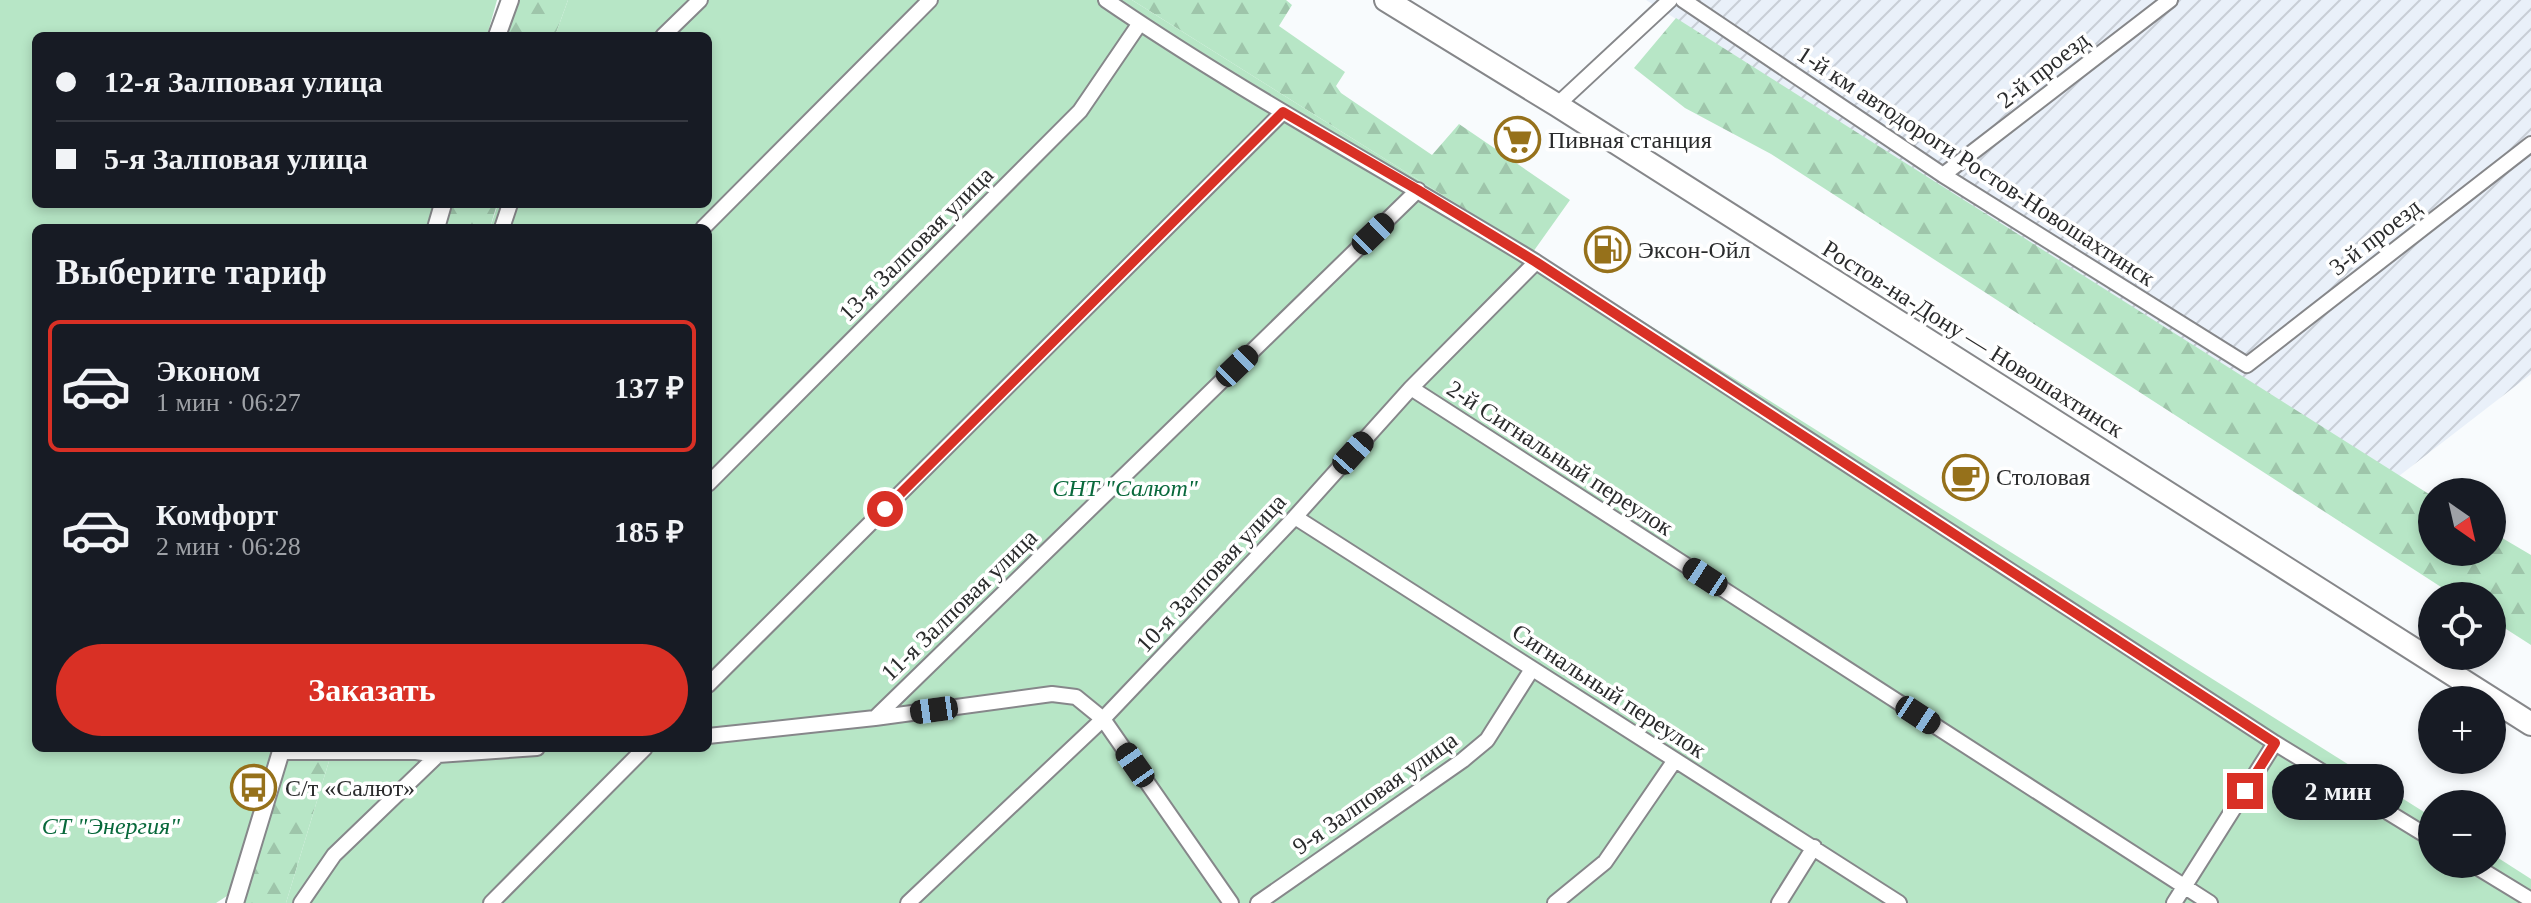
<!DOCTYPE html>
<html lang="ru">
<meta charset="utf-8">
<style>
body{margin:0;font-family:"Times New Roman",serif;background:#20242c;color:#f1f3f6;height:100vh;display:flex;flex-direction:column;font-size:30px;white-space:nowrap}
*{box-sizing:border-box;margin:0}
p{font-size:26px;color:#9ea1a6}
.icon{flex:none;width:44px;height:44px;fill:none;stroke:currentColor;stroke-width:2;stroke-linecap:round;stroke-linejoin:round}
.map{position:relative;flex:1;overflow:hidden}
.panel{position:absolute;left:32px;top:224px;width:680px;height:528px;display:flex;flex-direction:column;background:#171b24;border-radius:12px;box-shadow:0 4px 12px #0003}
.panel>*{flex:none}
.banner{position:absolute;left:32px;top:32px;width:680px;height:176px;border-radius:12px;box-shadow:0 4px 12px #0003;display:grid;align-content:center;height:176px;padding:0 24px;background:#171b24}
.needle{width:52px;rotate:146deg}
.buttons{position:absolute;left:2418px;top:478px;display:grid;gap:16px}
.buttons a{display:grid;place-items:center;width:88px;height:88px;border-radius:50%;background:#171b24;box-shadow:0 4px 12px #0003;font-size:40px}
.end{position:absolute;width:36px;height:36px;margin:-18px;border:10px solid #d93025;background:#fff;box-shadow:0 0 0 4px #fff}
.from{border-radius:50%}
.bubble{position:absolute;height:56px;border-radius:28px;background:#171b24;box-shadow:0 4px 12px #0003;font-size:26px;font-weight:600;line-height:56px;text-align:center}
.car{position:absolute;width:24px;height:48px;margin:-24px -12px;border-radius:10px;box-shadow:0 0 6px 2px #0007;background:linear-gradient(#222 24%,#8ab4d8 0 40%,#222 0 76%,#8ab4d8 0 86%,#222 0)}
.banner b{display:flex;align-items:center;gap:28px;height:76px;font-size:30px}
.banner b+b{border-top:2px solid #363941}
.banner i{width:20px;height:20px;background:#f1f3f6}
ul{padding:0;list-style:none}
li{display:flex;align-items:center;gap:24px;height:132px;margin:0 16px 12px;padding:0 8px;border:4px solid transparent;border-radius:12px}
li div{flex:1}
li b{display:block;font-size:30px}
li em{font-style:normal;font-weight:600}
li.selected{border-color:#d93025}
li>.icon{width:72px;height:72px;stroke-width:1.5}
h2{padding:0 24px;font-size:36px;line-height:96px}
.button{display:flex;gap:16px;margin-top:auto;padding:16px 24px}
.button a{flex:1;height:92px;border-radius:48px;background:#d93025;color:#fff;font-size:32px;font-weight:600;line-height:92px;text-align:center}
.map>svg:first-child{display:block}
.industrial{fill:url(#industrial-furrows)}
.forest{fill:url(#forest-firs)}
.garden{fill:#b7e6c6}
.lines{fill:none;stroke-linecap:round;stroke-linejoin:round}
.minor-casing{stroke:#86878a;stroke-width:18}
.tertiary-casing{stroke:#86878a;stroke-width:20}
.primary-casing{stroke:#86878a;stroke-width:26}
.minor{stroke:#fff;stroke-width:14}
.tertiary{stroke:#fff;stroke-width:16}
.primary{stroke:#fff;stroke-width:22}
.route{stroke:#d93025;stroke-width:10}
.labels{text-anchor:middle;stroke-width:7;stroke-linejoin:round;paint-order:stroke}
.street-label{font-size:24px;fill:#2a2b2c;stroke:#fff}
.poi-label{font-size:24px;fill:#2a2b2c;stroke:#fff;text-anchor:start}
.park-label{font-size:24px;font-style:italic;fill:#09693c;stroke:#fff}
</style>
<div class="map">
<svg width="2531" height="903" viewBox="0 0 2531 903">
<defs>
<pattern id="industrial-furrows" width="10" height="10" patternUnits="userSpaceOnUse" patternTransform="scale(2)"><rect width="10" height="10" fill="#e9f0f9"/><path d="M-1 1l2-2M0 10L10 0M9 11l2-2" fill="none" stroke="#c8ced6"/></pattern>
<pattern id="forest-firs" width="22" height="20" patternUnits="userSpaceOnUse" patternTransform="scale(2)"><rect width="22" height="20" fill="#b7e6c6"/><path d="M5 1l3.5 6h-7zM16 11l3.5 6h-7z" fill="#9ec5aa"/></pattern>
</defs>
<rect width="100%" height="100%" fill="#f8fbfd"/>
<!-- industrial -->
<path class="industrial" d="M1646 0H2531V374L2399 476Z"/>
<!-- forest -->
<path class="forest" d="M519 0H568L555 36H507Z
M1132 0H1286L1292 5 1279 26 1345 72 1336 86 1341 93 1432 155 1459 124 1570 200 1533 252Z
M1676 18 2432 496V552H2492V532L2531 555V645L2492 620V596H2455L1771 154 1685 108 1634 68Z
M452 204H497L490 228H445Z
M290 748H333L286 903H244Z"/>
<!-- garden -->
<path class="garden" d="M0 0H497L487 36H36V204H438L431 228H36V748H275L230 894 216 903H0Z
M568 0H1132L2432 817V864H2492V854L2531 879V903H286L333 748H708V228H490L498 204H708V36H555Z"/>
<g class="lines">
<defs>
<path id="minor" d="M1106 0C1245 95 1393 174 1536 262L2275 743 2432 839
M1683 0 1943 175 2247 365 2531 144
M663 36 700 0
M1557 105 1670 0
M1943 175 2170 0
M502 228 510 204
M703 228 930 0
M1411 388 2210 903
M708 484 1080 111 1140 23
M1295 517 1899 903
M708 685 1283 112
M875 718 1418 190
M708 736 875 718 1052 694 1076 697 1103 719 1231 903
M281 752H416L438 755 537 748
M2472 864 2531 900
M301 903 334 855 442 751
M491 903 645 748
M908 903 1103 719 1295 517 1411 388 1536 262
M1258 903 1463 760 1487 740 1532 669
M1555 903 1605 862 1675 760
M1779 903 1814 847
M2174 903 2275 743"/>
<path id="tertiary" d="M497 36 510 0
M436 228 443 204
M235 903 282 748"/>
<path id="primary" d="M1386 0 1557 105 2531 724"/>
</defs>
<!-- minor casing -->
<use href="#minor" class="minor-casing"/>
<!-- tertiary casing -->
<use href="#tertiary" class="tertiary-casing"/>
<!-- primary casing -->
<use href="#primary" class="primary-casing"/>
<!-- minor -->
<use href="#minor" class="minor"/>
<!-- tertiary -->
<use href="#tertiary" class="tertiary"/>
<!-- primary -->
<use href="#primary" class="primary"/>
</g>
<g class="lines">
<!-- route -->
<path class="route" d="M885 509 1283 112 1418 190 1536 262 2275 743 2245 791"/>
</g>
<!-- icons -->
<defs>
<symbol id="supermarket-ring" viewBox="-11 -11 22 22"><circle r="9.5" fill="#fff" stroke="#96711b" stroke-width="1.5"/><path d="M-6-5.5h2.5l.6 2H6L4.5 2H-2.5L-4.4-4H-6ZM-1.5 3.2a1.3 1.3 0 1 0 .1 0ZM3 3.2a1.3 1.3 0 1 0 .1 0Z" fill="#96711b"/></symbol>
<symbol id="fuel-ring" viewBox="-11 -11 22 22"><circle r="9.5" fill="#fff" stroke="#96711b" stroke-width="1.5"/><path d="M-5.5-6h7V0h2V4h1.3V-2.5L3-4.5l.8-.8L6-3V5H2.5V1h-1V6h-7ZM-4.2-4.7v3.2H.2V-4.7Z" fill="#96711b"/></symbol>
<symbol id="cafe-ring" viewBox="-11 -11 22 22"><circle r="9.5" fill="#fff" stroke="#96711b" stroke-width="1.5"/><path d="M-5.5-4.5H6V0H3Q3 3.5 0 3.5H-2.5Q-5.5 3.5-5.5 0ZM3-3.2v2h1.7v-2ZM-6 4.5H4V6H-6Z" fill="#96711b"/></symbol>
<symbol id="bus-ring" viewBox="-11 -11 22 22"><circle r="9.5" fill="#fff" stroke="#96711b" stroke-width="1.5"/><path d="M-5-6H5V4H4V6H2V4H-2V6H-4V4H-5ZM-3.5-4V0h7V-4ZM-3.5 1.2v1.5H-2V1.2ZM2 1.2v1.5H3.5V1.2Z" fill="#96711b"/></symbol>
</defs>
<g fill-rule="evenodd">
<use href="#supermarket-ring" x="1492" y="114" width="51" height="51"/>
<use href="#fuel-ring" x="1582" y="224" width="51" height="51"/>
<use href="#cafe-ring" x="1940" y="452" width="51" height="51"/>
<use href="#bus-ring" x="228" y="762" width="51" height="51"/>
</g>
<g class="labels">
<!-- street labels -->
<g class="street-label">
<text transform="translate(2043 70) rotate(-38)" y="8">2-й проезд</text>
<text transform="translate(1976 166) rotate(33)" y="8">1-й км автодороги Ростов-Новошахтинск</text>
<text transform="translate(2375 237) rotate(-38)" y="8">3-й проезд</text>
<text transform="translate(916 244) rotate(-45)" y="8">13-я Залповая улица</text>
<text transform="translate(1973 339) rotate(32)" y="8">Ростов-на-Дону — Новошахтинск</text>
<text transform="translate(1560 458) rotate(33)" y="8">2-й Сигнальный переулок</text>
<text transform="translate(1211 573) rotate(-47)" y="8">10-я Залповая улица</text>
<text transform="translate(959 605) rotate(-44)" y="8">11-я Залповая улица</text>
<text transform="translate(1609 691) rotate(33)" y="8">Сигнальный переулок</text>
<text transform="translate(1375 793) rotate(-35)" y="8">9-я Залповая улица</text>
</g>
<!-- poi labels -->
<g class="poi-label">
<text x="1548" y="148">Пивная станция</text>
<text x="1638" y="258">Эксон-Ойл</text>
<text x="1996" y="485">Столовая</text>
<text x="285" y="796">С/т «Салют»</text>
</g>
<!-- park labels -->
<g class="park-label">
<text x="1125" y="496">СНТ "Салют"</text>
<text x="111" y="834">СТ "Энергия"</text>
</g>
</g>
</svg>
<div class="buttons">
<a><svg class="needle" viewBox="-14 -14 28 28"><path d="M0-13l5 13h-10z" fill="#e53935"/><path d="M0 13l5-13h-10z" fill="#9ea1a6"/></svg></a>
<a><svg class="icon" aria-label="locate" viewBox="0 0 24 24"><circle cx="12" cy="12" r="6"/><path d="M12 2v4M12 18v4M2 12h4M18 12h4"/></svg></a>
<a>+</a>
<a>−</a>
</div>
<i class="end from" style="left:885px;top:509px"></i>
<i class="end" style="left:2245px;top:791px"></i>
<div class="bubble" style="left:2272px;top:764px;width:132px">2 мин</div>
<i class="car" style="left:1373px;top:234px;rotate:46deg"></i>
<i class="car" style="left:1237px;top:366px;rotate:46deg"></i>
<i class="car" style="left:1353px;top:453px;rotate:42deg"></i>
<i class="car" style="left:1705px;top:577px;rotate:303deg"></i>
<i class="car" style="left:934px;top:710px;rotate:262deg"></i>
<i class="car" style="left:1918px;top:715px;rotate:123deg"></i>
<i class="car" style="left:1135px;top:765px;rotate:325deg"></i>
<div class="banner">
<b><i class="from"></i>12-я Залповая улица</b>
<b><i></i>5-я Залповая улица</b>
</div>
<section class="panel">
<h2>Выберите тариф</h2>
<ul>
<li class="selected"><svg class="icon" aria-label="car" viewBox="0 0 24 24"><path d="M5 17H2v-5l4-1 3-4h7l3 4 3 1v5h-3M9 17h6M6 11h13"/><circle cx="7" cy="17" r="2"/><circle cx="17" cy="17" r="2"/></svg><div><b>Эконом</b><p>1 мин · 06:27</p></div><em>137 ₽</em></li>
<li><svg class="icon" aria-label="car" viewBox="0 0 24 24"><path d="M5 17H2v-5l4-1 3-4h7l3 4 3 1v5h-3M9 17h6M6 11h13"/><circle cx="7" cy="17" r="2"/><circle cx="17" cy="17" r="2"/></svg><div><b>Комфорт</b><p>2 мин · 06:28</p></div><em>185 ₽</em></li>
</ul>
<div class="button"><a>Заказать</a></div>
</section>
</div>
